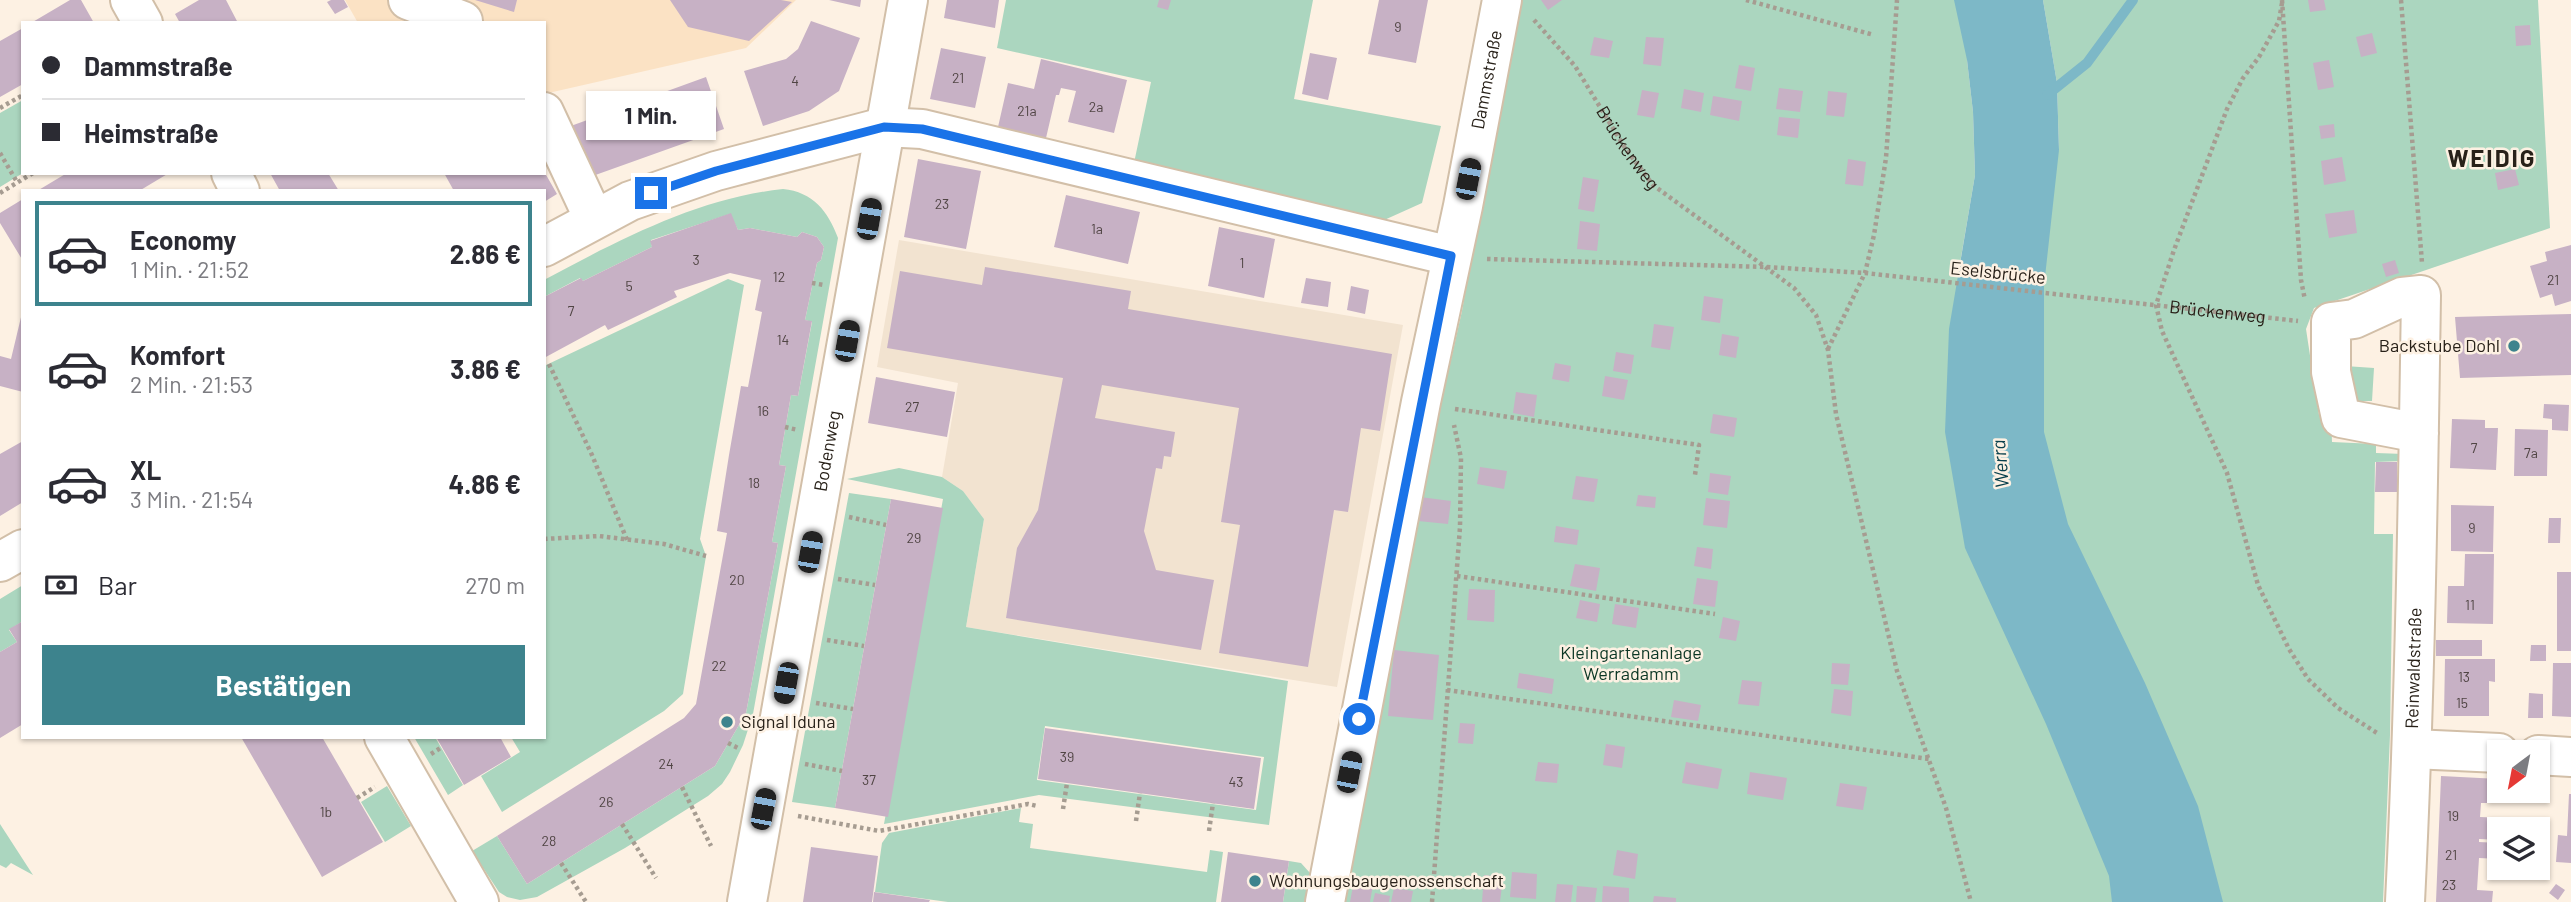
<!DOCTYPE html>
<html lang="de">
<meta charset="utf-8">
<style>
body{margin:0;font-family:Barlow,sans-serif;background:#f7f7f7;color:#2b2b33;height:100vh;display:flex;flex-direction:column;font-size:26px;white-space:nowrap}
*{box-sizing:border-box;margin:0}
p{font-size:23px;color:#7c7c81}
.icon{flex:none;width:38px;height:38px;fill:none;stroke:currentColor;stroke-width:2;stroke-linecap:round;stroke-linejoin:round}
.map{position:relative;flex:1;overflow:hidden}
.sheet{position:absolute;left:21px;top:189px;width:525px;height:550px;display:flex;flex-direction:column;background:#fff;border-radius:0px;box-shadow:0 2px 5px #0004}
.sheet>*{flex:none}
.top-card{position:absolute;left:21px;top:21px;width:525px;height:154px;border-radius:0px;box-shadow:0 2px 5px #0004;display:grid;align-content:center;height:154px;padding:0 21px;background:#fff}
.needle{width:46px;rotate:212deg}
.tools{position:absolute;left:2487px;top:740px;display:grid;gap:14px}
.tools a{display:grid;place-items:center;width:63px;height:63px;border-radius:0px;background:#fff;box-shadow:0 2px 5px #0004;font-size:35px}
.end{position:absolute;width:32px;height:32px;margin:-16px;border:9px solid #1a73e8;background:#fff;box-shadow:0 0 0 4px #fff}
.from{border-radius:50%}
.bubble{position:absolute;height:49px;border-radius:0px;background:#fff;box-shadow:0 2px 5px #0004;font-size:23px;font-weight:700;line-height:49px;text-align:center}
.car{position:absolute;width:21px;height:42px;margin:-21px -10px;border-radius:9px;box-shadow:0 0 5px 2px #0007;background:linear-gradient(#222 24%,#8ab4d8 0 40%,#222 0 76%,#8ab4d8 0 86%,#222 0)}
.top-card b{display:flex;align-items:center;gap:24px;height:66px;font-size:26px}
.top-card b+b{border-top:2px solid #e1e1e2}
.top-card i{width:18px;height:18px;background:#2b2b33}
ul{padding:12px 0 0;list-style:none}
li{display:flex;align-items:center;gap:21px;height:105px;margin:0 14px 10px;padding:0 7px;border:4px solid transparent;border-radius:0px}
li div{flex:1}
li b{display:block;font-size:26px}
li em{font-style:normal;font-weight:700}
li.active{border-color:#3d838d}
li>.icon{width:63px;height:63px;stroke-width:1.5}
.pay{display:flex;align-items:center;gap:18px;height:77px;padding:0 21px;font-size:26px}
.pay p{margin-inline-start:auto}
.cta{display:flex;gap:14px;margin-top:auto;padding:14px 21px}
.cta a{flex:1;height:80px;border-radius:0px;background:#3d838d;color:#fff;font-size:28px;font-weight:700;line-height:80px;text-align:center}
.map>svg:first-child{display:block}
.built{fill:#fbe2c4}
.industrial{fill:#f2e3d0}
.green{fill:#abd6bf;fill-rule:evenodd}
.water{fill:#7db8c7}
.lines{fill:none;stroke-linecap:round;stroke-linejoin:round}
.stream{stroke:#7db8c7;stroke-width:10}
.building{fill:#c7b1c5}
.minor-casing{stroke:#d2bfa8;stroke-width:42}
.path{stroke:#a69c91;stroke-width:4.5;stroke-dasharray:3.5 3.5;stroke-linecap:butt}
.minor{stroke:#fff;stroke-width:38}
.route{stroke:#1a73e8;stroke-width:9}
.poi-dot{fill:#3d838d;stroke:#fdf1e3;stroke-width:2.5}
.labels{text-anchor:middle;stroke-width:5;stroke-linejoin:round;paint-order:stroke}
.number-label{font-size:14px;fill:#504544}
.street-label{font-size:18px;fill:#282119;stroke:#fdf1e3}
.poi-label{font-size:18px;fill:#282119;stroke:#fdf1e3;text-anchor:start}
.park-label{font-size:18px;fill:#0b3624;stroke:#fdf1e3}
.water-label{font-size:19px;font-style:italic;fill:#0a414d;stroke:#fdf1e3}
.district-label{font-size:24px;font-weight:bold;letter-spacing:2px;fill:#282119;stroke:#fdf1e3}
</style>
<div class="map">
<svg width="2571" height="902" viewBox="0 0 2571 902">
<rect width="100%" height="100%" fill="#fdf1e3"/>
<!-- built -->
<path class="built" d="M345 0H796L746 48 544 94V23H358Z"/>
<!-- industrial -->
<path class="industrial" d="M899 240 1403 325 1337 687 966 627 984 519 963 491 942 477 958 383 877 367Z"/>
<!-- green -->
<path class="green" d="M1006 0H1313L1294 99 1441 126 1422 203 1382 221 1134 163 1151 82 997 48Z
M1515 0H2002L1967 60 1973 112 1975 175 1958 275 2059 150 2057 83 2043 0H2538L2550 228 2314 308 2306 329 2319 415 2331 417 2332 442 2376 444V453L2404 454V461L2375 462 2374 534H2393L2390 735 2383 902H1345L1408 549 1462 311Z
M23 100V173L0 187V113Z
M783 189C813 192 828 211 838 238L753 714 743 745 730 772 722 784 708 796 625 848 537 897 520 900 507 897 499 892 472 851 497 836 527 884 715 766 746 713 778 543 772 542 786 466 779 465 791 395 798 396 812 322 805 320 817 263 821 260 824 247 817 237 802 232 797 237 750 228 738 230 730 214 651 240 652 247 583 281 580 278 544 297V280C619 240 698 198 783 189Z
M728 279 744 285 700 539 706 556 683 694 664 711 502 812 481 776 520 752 511 737H544V366Z
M2345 366 2374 368 2372 401H2346Z
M899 468 942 477 963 491 984 519 966 627 1288 681 1269 825 1039 795 884 824 943 499 847 479ZM1045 726 1264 757 1256 810 1037 780Z
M849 493 891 499 835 808 792 802Z
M23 585V621L9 630 17 642 0 652V599Z
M414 737H435L463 785 448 795Z
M387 786 411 826 385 842 361 802Z
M1021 808 1019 822 1033 824 1030 848 1207 872 1210 850 1223 852 1216 902H948L875 892 882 843 889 833Z
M0 824 33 875 11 863 6 868 0 865Z
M1289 861 1301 863 1310 873 1307 902H1283Z"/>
<!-- water -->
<path class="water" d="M1954 0H2043L2057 83 2059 150 2044 286V432L2068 524 2145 683 2198 806 2223 902H2112L2109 876 2046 724 1965 548 1945 432 1949 329 1975 175 1973 112 1967 60Z"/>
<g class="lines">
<!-- stream -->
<path class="stream" d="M2047 95 2087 63 2133 0"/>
</g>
<!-- building -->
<path class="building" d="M70 0H81L94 23H31Z
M199 0H226L238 23H180L175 14Z
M331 0H344L348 7 335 14 327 2Z
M475 0H517L514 12Z
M670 0H781L792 2 749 41 688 27Z
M829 0H861L860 7Z
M947 0H999L995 28 944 18Z
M1159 0H1171L1168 10 1157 7Z
M1379 0H1428L1416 63 1368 54Z
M1541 0H1562L1548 10Z
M2308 0H2324L2326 10 2310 12Z
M811 21 860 38 839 91 809 111 763 126 744 71 786 59 798 49Z
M2530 25 2531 45 2516 46 2515 26Z
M23 28V84L0 97V41Z
M2372 33 2377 53 2361 57 2356 37Z
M1594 37 1613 41 1609 58 1590 55Z
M1646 37 1664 38 1661 66 1643 64Z
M941 48 986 57 975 108 930 99Z
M1310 53 1337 58 1328 100 1302 94Z
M1041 59 1127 80 1114 133 1068 122 1076 91 1061 88 1059 95H1056L1046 138 998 127 1008 83 1034 89Z
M2329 60 2334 87 2318 90 2313 63Z
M1739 65 1755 68 1751 91 1735 88Z
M706 77 724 129 587 178 568 127Z
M1779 88 1803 91 1800 112 1776 109Z
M1684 89 1704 93 1701 112 1681 108Z
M1642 90 1659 93 1654 118 1637 115Z
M1828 91 1847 93 1844 117 1826 115Z
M1713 96 1742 101 1739 121 1710 115Z
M1779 117 1800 119 1798 138 1777 135Z
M2334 124 2335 137 2321 139 2319 126Z
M2342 157 2346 181 2324 185 2321 161Z
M918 159 981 171 966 249 904 237Z
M1848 159 1866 162 1863 186 1845 184Z
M2515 169 2519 185 2498 190 2495 173Z
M67 173H169L139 191H37Z
M270 173H328L339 191H280Z
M444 173H545L557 194 544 202V191H454Z
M1583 177 1599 180 1594 212 1578 209Z
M1066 195 1140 212 1128 264 1054 247Z
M23 199V261L0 223V213Z
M2354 210 2357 233 2329 238 2325 214Z
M731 213 738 230 750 228 797 237 802 232 817 237 824 247 821 260 817 263 805 320 812 321 798 396 791 395 779 465 786 466 772 542 778 543 746 713 715 766 527 884 497 836 684 718 696 704 727 533 717 531 729 455 741 386 748 387 762 312 755 310 761 280 730 273 674 291 677 297 608 330 605 325 544 358V297L581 278 583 281 652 247 650 241Z
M1580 221 1600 224 1597 251 1577 249Z
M1219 227 1275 239 1264 298 1208 286Z
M2571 245V301L2555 306 2552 294 2540 298 2530 266 2547 261 2545 252Z
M2395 260 2399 273 2386 277 2382 264Z
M985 267 1131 291 1128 309 1392 354 1380 431 1361 428 1348 512 1334 510 1308 667 1219 653 1240 525 1221 522 1239 408 1102 385 1095 418 1175 432 1171 457 1164 456 1162 469 1156 468 1144 531 1156 570 1214 580 1201 650 1006 618 1017 548 1038 510 1063 378 887 348 900 271 982 285Z
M1306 278 1331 282 1328 307 1301 303Z
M1351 286 1369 290 1365 314 1347 310Z
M1704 296 1723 299 1720 323 1701 320Z
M22 313H23V392L0 386V356L11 359Z
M2571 314V375L2460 378 2455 317Z
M1654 324 1674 327 1670 350 1651 347Z
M1722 334 1739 337 1736 358 1719 355Z
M1616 352 1634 355 1631 374 1613 371Z
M1555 363 1571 366 1569 382 1552 379Z
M1605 376 1628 380 1624 400 1602 396Z
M876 377 955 392 947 437 868 423Z
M1516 392 1537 395 1534 417 1513 413Z
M2544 404 2569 405 2568 431 2552 430V419L2543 418Z
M1713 414 1737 418 1734 437 1710 433Z
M2452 419 2485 420V428H2498L2496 470 2450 468Z
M2515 429 2548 430 2547 476H2514Z
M23 441V502L0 516V454Z
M2376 462H2397V492H2375Z
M1480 467 1507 471 1504 489 1477 484Z
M1710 473 1731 476 1728 495 1708 492Z
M1576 476 1598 479 1594 502 1572 499Z
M1638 495 1656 497 1655 508 1636 506Z
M1420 497 1451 501 1448 524 1418 521Z
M1706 498 1730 501 1727 528 1703 525Z
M891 499 943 508 888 817 835 808Z
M2451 505 2494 506 2493 552 2451 551Z
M2549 518H2561L2560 543H2548Z
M1556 526 1579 530 1577 545 1554 542Z
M1697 547 1713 549 1711 569 1694 566Z
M2465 554H2494L2493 624 2447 623 2448 586H2464Z
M1575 564 1600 568 1596 591 1570 586Z
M2557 572H2571V651H2557Z
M1697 578 1718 581 1715 607 1693 604Z
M1469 589 1495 590 1494 622 1467 620Z
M1580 600 1600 604 1597 622 1576 618Z
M1615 604 1639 608 1636 628 1612 624Z
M1723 617 1740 621 1736 641 1719 638Z
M23 621V724L0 738V652L17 642 9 629Z
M2436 640H2482V656H2436Z
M2531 645H2546V661H2530Z
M1394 650 1439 655 1433 720 1388 716Z
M2445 659H2495V682L2489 681V716H2444Z
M1832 663 1850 664 1848 685 1831 684Z
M2553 663H2571V717L2552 716Z
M1519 673 1554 679 1552 694 1517 688Z
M1742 680 1762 682 1759 706 1738 704Z
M1834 689 1853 691 1851 716 1831 713Z
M2529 693 2543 694V718H2528Z
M1674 700 1701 705 1698 721 1671 717Z
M1460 723 1475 724 1473 744 1458 743Z
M1045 728 1261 758 1254 809 1038 779Z
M241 737H322L383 842 322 877Z
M436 737H500L511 757 464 785Z
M1606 744 1625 747 1622 768 1603 765Z
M1538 762 1559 764 1557 783 1535 781Z
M1686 762 1722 769 1718 789 1682 783Z
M1750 772 1787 778 1783 800 1747 794Z
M2441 776 2499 779V791H2502V803H2481L2480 817 2504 818 2503 830H2499V840L2479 839V842L2499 843V859L2479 858 2477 890 2493 891 2492 902H2436Z
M1840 783 1867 787 1863 810 1836 806Z
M2569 794H2571V863L2556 862 2558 835 2567 836Z
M811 847 878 856 872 902H803Z
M1617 850 1638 854 1635 879 1613 875Z
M1228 852 1289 861 1283 902H1221Z
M1512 872 1537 874 1536 899 1510 897Z
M1484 875 1503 877 1500 902H1482Z
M1354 881 1373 885 1370 902H1350Z
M1557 884 1573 885 1571 902H1555Z
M2556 884 2565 890 2558 900 2549 893Z
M1577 886 1597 888 1595 902H1576Z
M1603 886 1629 888V902H1602Z
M1394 888 1413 891 1411 902H1391Z
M874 892 930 900 929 902H873Z
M1375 893 1390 896 1389 902H1373Z
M1654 896 1676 898V902H1653Z"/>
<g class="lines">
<defs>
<g id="minor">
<path d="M130 0 143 23"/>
<path d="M408 0 463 21 461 23"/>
<path d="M544 112 594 219"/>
<path d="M231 173 240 191"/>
<path d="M544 247 630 201 716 171 884 127 922 129 1451 256"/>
<path d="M0 562 23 549"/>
<path d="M384 737 479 902"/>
<path d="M2413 749 2499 753"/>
<path d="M2538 755 2571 757"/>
<path id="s3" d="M747 902 908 0"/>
<path id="s4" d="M1325 902 1421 402 1463 206 1502 0"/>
<path id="s5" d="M2405 902C2415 700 2418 497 2421 295L2402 297 2354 319 2331 322V372L2341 418 2419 433"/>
</g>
</defs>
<!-- minor casing -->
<use href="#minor" class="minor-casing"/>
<!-- path -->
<g class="path">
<path d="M1746 0 1874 35"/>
<path d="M2282 0 2301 280 2305 300"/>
<path d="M2401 0 2422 263"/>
<path d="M2282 3 2279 21 2259 57 2243 78 2227 109 2174 250 2156 305 2162 331 2227 473 2258 585 2289 649 2308 679 2338 708 2377 733"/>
<path id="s1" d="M1534 20 1575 66 1625 148 1653 185 1794 288 1816 315 1828 350 1836 414 1897 671 1946 808 1971 902"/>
<path d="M0 108 23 95"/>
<path d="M0 153 17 182"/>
<path d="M0 193 33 173"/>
<path id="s2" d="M1487 259 1767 267 1865 273 2298 321"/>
<path d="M812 283 824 285"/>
<path d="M1828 349 1865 273 1874 235 1886 158 1897 0"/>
<path d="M549 364 592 455 627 540"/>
<path d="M1455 409 1699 445 1695 475"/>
<path d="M785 427 798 430"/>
<path d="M849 517 886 525"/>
<path d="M544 539 599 536 664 544 706 556"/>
<path d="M1457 576 1715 614"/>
<path d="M838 579 875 585"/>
<path d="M827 640 864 646"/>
<path d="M1447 690 1929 759"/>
<path d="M816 703 853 709"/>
<path d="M728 743 740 749"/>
<path d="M431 754 442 747"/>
<path d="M805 764 842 771"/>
<path d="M682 787 711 846"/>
<path d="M357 798 375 787"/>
<path d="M1063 809 1067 783"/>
<path d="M798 816 879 831 1028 804 1037 806"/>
<path d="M1136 821 1140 793"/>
<path d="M622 824 656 878"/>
<path d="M1209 831 1213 803"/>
<path d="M561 863 586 902"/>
<path d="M1432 902 1460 527 1461 458 1454 425"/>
</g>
<!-- minor -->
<use href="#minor" class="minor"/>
</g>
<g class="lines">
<!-- route -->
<path class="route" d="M651 193 716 171 884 127 922 129 1451 256 1359 719"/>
</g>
<!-- markers -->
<g class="poi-dot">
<circle cx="2514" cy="346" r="7"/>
<circle cx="727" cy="722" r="7"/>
<circle cx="1255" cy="881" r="7"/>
</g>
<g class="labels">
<!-- number labels -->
<g class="number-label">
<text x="1398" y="32">9</text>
<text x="958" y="83">21</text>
<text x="795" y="86">4</text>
<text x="1096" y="112">2a</text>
<text x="1027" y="116">21a</text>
<text x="942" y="209">23</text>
<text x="1097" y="234">1a</text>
<text x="696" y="265">3</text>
<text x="1242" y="268">1</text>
<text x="779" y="282">12</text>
<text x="2553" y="285">21</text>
<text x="629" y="291">5</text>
<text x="571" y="316">7</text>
<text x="783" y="345">14</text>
<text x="912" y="412">27</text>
<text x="763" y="416">16</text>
<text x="2474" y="453">7</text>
<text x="2531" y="458">7a</text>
<text x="754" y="488">18</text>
<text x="2472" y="533">9</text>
<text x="914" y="543">29</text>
<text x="737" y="585">20</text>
<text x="2470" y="610">11</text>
<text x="719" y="671">22</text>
<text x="2464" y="682">13</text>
<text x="2462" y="708">15</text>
<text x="1067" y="762">39</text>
<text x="666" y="769">24</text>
<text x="869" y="785">37</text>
<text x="1236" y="787">43</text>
<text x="606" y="807">26</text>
<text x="326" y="817">1b</text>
<text x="2453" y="821">19</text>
<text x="549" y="846">28</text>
<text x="2451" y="860">21</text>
<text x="2449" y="890">23</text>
</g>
<!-- street labels -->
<g class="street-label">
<text dy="6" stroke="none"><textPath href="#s4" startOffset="838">Dammstraße</textPath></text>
<text dy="6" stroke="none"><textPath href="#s1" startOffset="159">Brückenweg</textPath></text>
<text transform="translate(1998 273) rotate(6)" y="6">Eselsbrücke</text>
<text dy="6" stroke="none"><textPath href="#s2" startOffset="733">Brückenweg</textPath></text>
<text dy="6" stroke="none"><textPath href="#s3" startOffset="458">Bodenweg</textPath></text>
<text dy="6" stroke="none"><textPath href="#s5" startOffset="234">Reinwaldstraße</textPath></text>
</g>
<!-- poi labels -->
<g class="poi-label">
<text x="2500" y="352" text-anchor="end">Backstube Dohl</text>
<text x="741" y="728">Signal Iduna</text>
<text x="1269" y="887">Wohnungsbaugenossenschaft</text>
</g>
<!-- park labels -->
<g class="park-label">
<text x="1631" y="659">Kleingartenanlage<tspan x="1631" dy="21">Werradamm</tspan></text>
</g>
<!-- water labels -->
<g class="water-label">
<text transform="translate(2000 464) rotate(-95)" y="7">Werra</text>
</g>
<!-- district labels -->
<g class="district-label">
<text x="2492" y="167">WEIDIG</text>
</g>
</g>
</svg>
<div class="tools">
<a><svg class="needle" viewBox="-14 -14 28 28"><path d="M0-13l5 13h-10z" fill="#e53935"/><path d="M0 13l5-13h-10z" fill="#7c7c81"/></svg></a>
<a><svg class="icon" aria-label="layers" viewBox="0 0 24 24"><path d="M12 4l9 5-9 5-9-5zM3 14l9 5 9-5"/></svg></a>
</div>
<i class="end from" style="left:1359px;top:719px"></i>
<i class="end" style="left:651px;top:193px"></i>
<div class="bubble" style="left:586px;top:91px;width:130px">1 Min.</div>
<i class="car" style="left:1468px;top:179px;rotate:11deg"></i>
<i class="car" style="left:869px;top:219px;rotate:10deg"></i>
<i class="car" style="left:847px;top:341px;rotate:10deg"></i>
<i class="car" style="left:810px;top:552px;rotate:10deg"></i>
<i class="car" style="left:786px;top:683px;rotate:190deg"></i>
<i class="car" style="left:1349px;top:772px;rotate:11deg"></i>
<i class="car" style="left:763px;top:809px;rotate:11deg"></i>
<div class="top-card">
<b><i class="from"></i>Dammstraße</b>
<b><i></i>Heimstraße</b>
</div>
<section class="sheet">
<ul>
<li class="active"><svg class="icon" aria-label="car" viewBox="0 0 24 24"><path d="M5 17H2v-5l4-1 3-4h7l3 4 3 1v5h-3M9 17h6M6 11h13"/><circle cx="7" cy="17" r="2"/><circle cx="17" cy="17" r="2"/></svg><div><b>Economy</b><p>1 Min. · 21:52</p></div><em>2.86 €</em></li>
<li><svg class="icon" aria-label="car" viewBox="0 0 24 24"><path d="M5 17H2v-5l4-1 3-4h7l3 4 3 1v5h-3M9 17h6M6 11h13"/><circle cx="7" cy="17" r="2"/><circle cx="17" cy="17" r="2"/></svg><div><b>Komfort</b><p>2 Min. · 21:53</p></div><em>3.86 €</em></li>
<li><svg class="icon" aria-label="car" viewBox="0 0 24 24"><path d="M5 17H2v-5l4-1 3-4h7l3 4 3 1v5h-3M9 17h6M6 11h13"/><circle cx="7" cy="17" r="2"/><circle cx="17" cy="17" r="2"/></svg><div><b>XL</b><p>3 Min. · 21:54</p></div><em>4.86 €</em></li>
</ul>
<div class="pay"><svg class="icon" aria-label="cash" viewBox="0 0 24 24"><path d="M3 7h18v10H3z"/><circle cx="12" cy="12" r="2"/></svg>Bar<p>270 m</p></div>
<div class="cta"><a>Bestätigen</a></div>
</section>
</div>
